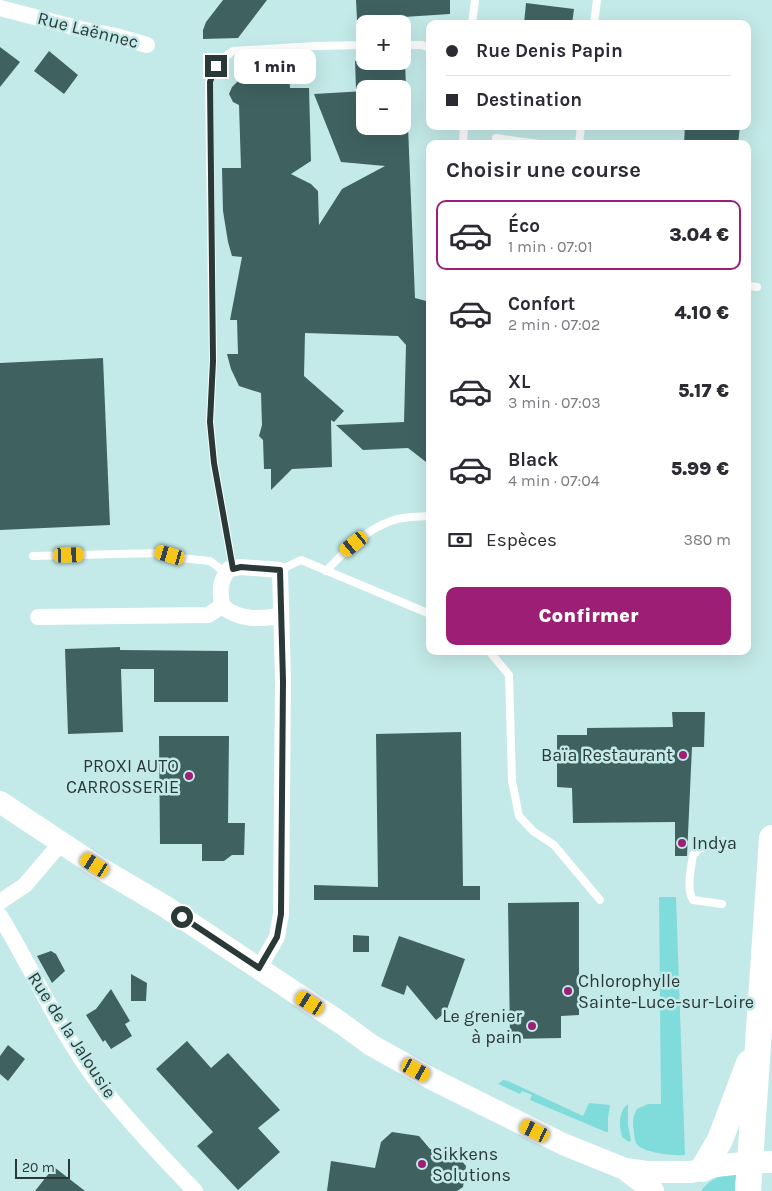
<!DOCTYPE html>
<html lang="fr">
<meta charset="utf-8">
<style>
body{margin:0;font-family:Karla,sans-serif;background:#f2f2f3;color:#2b2b33;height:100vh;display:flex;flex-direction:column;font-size:19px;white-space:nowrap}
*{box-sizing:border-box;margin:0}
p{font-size:16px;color:#7c7c81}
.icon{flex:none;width:28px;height:28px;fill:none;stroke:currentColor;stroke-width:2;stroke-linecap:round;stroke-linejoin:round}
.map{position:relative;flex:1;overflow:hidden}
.side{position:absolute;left:426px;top:140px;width:325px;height:515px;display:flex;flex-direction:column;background:#fff;border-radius:10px;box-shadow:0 5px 20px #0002}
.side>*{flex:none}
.top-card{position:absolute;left:426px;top:20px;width:325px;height:110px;border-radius:10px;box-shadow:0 5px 20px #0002;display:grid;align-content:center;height:110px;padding:0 20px;background:#fff}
.buttons{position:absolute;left:356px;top:15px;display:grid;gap:10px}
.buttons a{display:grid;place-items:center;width:55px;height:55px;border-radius:10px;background:#fff;box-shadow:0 5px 20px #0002;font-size:25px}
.scale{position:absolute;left:15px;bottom:12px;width:55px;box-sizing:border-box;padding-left:5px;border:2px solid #2a3938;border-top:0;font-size:14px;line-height:18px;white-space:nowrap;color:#2a3938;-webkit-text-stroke:4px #c3eae8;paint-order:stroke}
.end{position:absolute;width:22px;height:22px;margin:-11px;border:6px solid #2a3938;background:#fff;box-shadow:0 0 0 2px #fff}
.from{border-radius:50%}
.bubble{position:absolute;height:35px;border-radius:10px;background:#fff;box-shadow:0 5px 20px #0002;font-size:16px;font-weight:800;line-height:35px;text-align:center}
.car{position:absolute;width:15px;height:30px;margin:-15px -8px;border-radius:6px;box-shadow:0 0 4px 1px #0007;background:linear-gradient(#f5c518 24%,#345 0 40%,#f5c518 0 76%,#345 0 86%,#f5c518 0)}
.top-card b{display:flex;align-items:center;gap:18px;height:48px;font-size:19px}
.top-card b+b{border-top:1px solid #e1e1e2}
.top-card i{width:12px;height:12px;background:#2b2b33}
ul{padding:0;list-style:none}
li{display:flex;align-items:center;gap:15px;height:70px;margin:0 10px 8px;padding:0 10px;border:2px solid transparent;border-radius:10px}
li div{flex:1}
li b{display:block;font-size:19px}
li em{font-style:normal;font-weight:800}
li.active{border-color:#9c1f75}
li>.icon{width:45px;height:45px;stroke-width:1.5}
h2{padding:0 20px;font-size:22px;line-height:60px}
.pay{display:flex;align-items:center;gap:12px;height:55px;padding:0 20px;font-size:19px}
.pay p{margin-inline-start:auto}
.button{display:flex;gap:10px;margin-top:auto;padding:10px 20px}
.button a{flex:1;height:58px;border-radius:10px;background:#9c1f75;color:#fff;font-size:20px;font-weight:800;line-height:58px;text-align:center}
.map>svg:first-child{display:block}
.green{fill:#7fdcda}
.building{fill:#3f6261}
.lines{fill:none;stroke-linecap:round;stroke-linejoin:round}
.lane{stroke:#fff;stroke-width:8}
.street{stroke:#fff;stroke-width:16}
.secondary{stroke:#fff;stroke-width:22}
.primary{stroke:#fff;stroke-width:26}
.route{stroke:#2a3938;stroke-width:6}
.poi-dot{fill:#9c1f75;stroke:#c3eae8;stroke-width:2}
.labels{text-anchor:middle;stroke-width:5;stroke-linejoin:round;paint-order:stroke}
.street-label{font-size:18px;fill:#2a3938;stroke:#c3eae8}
.poi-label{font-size:18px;fill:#2a3938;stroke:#c3eae8;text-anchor:end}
</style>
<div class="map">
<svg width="772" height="1191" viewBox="0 0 772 1191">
<rect width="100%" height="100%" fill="#c3eae8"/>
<!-- green -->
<path class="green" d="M659 897H676L685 1155C675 1156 641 1153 636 1143 635 1140 634 1135 634 1132 632 1123 633 1116 637 1109L648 1104H661Z
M503 1080 508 1081 583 1116 589 1103 610 1105 608 1118V1132H606L530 1100 532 1095 522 1091 520 1094 498 1084Z
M628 1104V1125L631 1140 629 1142 622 1137C619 1127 618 1111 628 1104Z
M730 1174 736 1175 735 1191H701C708 1181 718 1176 730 1174Z"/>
<!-- building -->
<path class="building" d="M223 0H267L238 38 203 39V30L206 22Z
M356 0H450V14L357 20Z
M526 3 574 9 572 24H524Z
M0 47 20 62 0 87Z
M49 51 78 75 64 94 34 71Z
M355 61H405L406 89H356Z
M289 67 290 88H309L311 161 291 174 311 184 318 191 319 225 342 189 385 166 341 162 314 94 365 91V126H408L415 298 430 302V465L408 448 363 450 336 425 404 422 406 345 398 336 305 333 304 376 344 411 334 422 331 420 332 467 292 469 271 490V469H264L263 440 259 436 262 425 261 393 239 386 231 369 227 354H238L237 320H230L242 257 232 256 228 242 223 211 222 168H241L239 105 233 102 229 94 232 87 238 81V68Z
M685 126H740L738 144H684Z
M103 358 110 525 0 530V363Z
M120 647V650L228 651V702H154V669H121L123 732 68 734 65 649Z
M672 712H705L704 747H692L687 856H675V822L573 823 572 788 557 787V735H587V728L673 727Z
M461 732 463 886H480V900H314V885L378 887 376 734Z
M159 736H229L228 823H245L244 855H232L224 861H202V844H160Z
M579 902V1015L561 1016V1038L510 1039 508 903Z
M353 935 369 936V952H353Z
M399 936 465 959 446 1012 436 1020 407 985 404 995 381 986Z
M51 951 56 954 65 971 52 983 37 956Z
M131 974 147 983 146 1001H131Z
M111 989 130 1021 125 1024 132 1036 111 1049 105 1040 103 1042 86 1015 96 1009Z
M187 1041 211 1068 228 1053 280 1110 258 1128 280 1152 238 1190 197 1146 213 1132 156 1069Z
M8 1045 25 1059 8 1081 0 1074V1056Z
M392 1132 419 1136 430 1149 455 1153 466 1166 463 1187 457 1191H327L331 1161 375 1168 381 1142Z
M54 1167 85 1191H35Z"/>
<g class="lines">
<!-- lane -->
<path class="lane" d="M472 24 475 0
M594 24 597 0
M402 45H422L430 48
M496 138 539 144
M463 144 464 126
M579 144 581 126
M748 286 757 287
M33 556 160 553 180 558 210 561 226 573
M233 569 214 463 210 422 213 361 209 82C215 68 220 59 233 51L315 46 365 45
M280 570 301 560 430 614
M326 571C344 552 365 530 391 521 403 516 417 517 430 516
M489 651 509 675 512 781 519 816 533 831 554 845 600 900
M722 904 693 900C686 889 691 868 693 855L699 849 725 841"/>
<!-- street -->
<path class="street" d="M0 8 81 29 116 36 147 45
M38 617 208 615 222 606
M0 902 25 885 61 843
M0 916C33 970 58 1029 96 1080 127 1120 161 1156 195 1191
M259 968 277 937 281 914 283 681 280 570 241 567 229 569C219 581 220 592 222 606 240 621 259 619 281 616"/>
<!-- secondary -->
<path class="secondary" d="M0 802 95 865 166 907 341 1023 371 1045 432 1079 563 1144 625 1169 647 1172H691L716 1166 751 1162H772
M626 1170 653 1191"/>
<!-- primary -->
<path class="primary" d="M703 1169 720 1140 749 1063
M748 1191 772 838"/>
</g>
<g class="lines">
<!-- route -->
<path class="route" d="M182 917 259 968 277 937 281 914 283 681 280 570 241 567 233 569 214 463 210 422 213 361 210 82 216 66"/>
</g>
<!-- markers -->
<g class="poi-dot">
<circle cx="683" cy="755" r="5"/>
<circle cx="189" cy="776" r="5"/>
<circle cx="682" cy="843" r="5"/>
<circle cx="568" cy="991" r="5"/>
<circle cx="532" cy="1026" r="5"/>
<circle cx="422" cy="1164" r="5"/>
</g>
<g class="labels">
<!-- street labels -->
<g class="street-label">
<text transform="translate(88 30) rotate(14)" y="6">Rue Laënnec</text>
<text transform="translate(72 1035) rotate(57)" y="6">Rue de la Jalousie</text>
</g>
<!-- poi labels -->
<g class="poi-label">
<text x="673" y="761">Baïa Restaurant</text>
<text x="179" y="772">PROXI AUTO<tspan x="179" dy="21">CARROSSERIE</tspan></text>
<text x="692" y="849" text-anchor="start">Indya</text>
<text x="578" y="987" text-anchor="start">Chlorophylle<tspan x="578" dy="21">Sainte-Luce-sur-Loire</tspan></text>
<text x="522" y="1022">Le grenier<tspan x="522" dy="21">à pain</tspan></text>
<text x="432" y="1160" text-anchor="start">Sikkens<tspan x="432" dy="21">Solutions</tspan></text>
</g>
</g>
</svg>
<div class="buttons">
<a>+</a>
<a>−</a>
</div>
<div class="scale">20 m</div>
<i class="end from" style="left:182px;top:917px"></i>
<i class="end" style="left:216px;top:66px"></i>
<div class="bubble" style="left:234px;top:49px;width:82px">1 min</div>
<i class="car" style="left:354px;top:544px;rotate:231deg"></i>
<i class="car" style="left:69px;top:555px;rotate:88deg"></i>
<i class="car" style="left:170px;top:555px;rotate:286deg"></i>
<i class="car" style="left:95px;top:865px;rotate:303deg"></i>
<i class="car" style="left:310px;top:1003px;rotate:302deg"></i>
<i class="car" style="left:416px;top:1070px;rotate:119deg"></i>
<i class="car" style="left:535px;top:1131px;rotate:296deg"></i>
<div class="top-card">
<b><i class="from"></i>Rue Denis Papin</b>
<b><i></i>Destination</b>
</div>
<section class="side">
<h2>Choisir une course</h2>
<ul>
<li class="active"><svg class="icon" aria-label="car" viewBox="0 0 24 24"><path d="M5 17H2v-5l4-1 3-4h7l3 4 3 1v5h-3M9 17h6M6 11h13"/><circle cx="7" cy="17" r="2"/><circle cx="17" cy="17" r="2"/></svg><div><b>Éco</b><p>1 min · 07:01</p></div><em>3.04 €</em></li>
<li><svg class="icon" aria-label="car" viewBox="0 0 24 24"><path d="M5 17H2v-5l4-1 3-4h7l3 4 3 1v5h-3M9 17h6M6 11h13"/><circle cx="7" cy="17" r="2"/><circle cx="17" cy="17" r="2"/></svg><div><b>Confort</b><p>2 min · 07:02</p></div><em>4.10 €</em></li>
<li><svg class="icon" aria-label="car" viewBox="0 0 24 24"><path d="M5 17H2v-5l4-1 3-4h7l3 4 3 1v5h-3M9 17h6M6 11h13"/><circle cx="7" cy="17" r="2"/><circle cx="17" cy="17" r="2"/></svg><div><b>XL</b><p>3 min · 07:03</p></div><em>5.17 €</em></li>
<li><svg class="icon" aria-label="car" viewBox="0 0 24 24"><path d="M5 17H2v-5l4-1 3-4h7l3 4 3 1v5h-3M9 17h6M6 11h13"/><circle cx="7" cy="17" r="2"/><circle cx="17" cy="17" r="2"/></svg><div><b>Black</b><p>4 min · 07:04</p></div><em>5.99 €</em></li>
</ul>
<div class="pay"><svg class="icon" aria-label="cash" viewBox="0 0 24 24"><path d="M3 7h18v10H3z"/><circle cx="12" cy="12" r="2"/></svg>Espèces<p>380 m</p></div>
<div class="button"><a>Confirmer</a></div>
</section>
</div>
